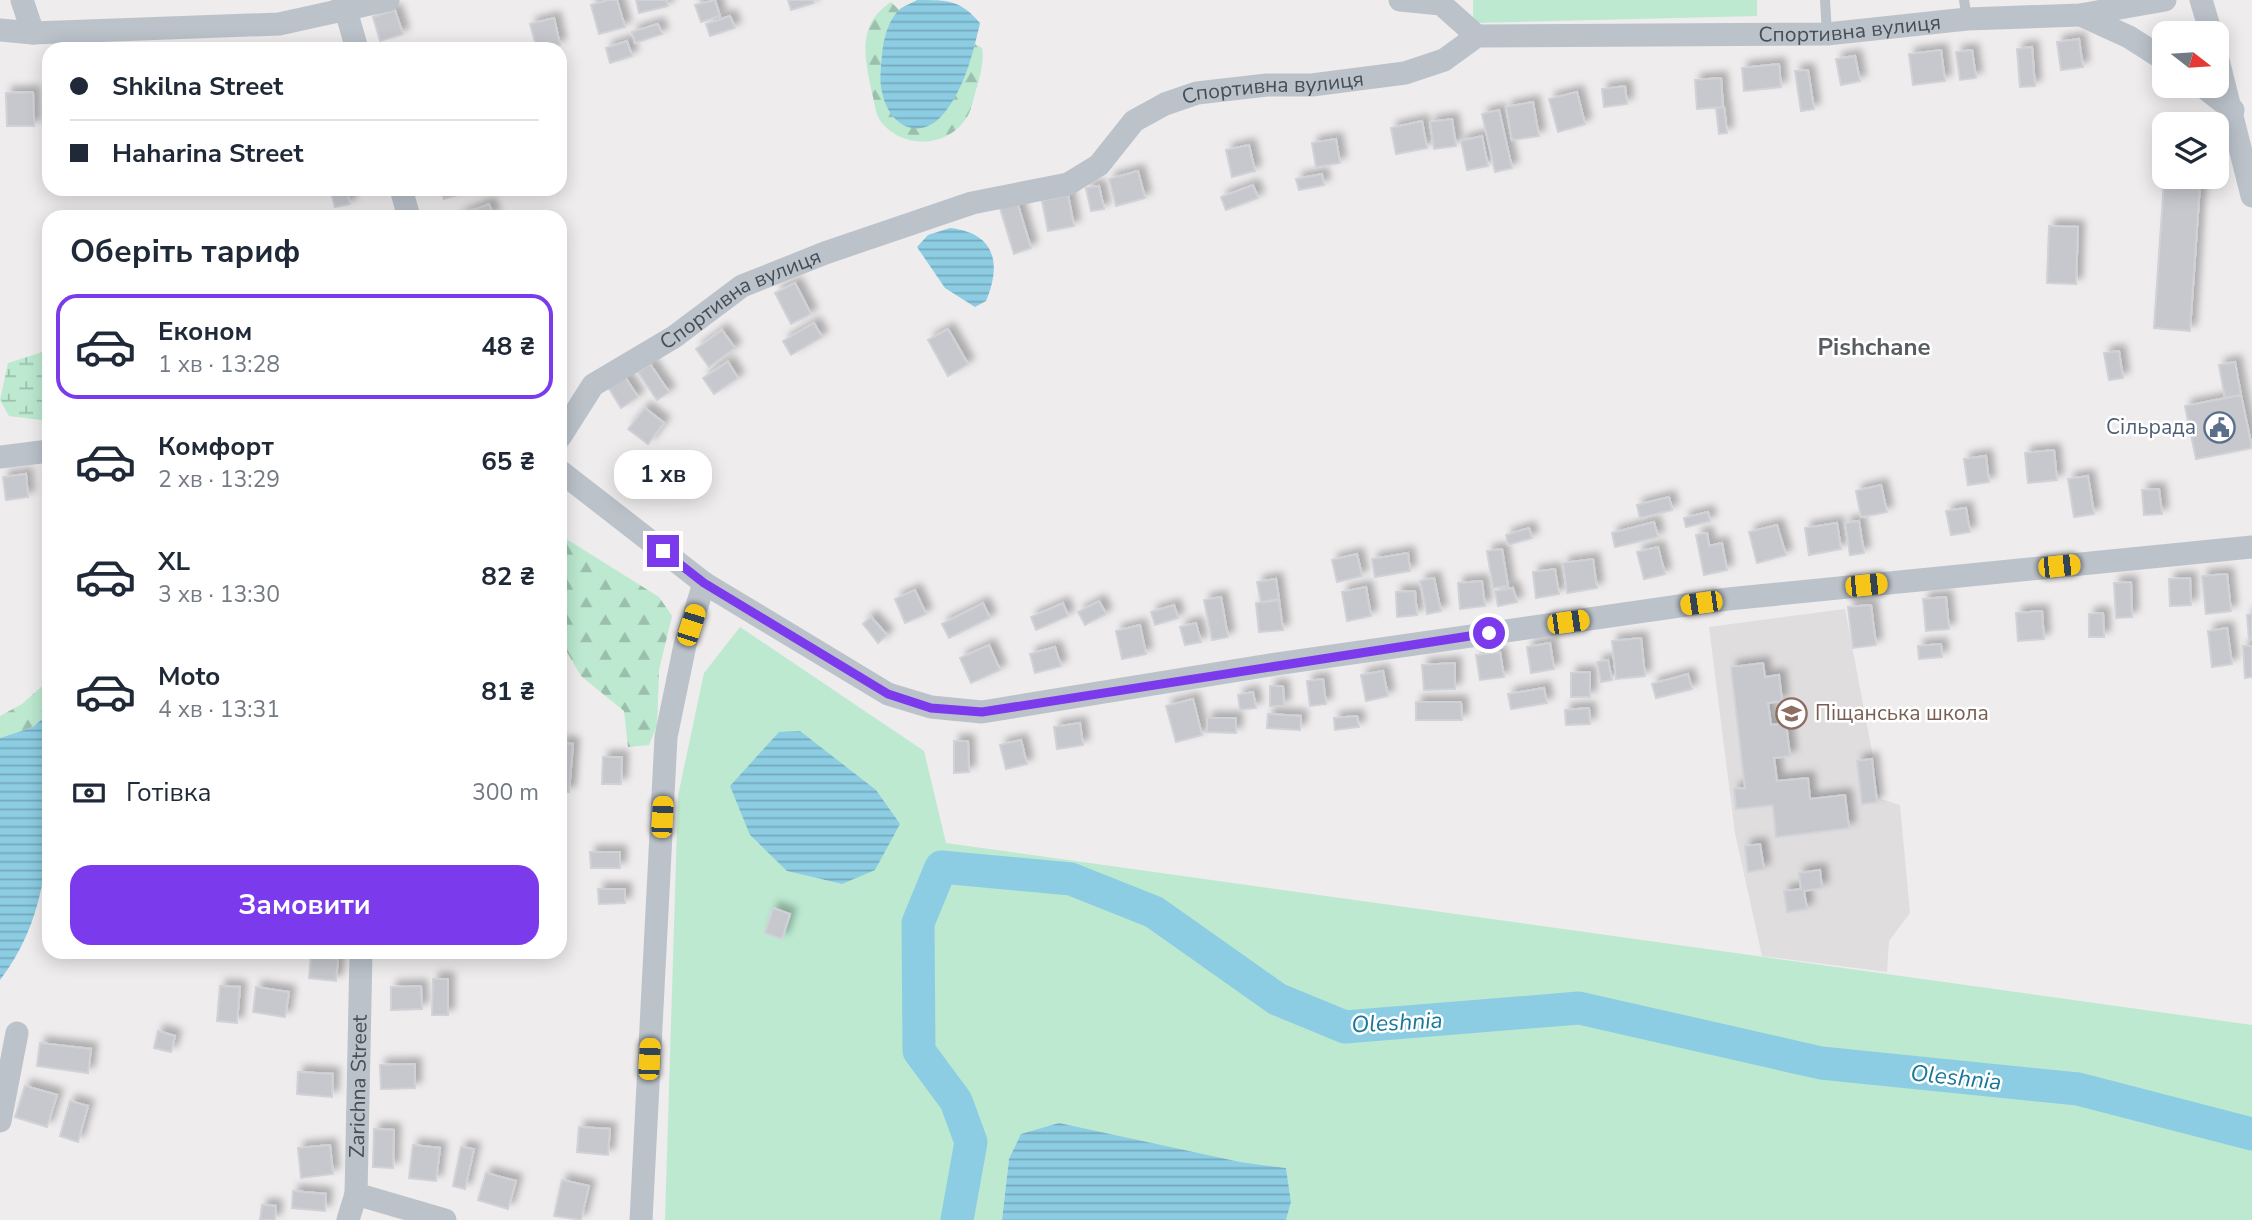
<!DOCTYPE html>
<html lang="uk">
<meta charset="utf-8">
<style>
body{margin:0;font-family:"Nunito Sans",sans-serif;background:#f6f6f7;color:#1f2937;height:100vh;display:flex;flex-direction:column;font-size:26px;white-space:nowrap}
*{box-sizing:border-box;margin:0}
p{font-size:23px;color:#747a83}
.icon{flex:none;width:38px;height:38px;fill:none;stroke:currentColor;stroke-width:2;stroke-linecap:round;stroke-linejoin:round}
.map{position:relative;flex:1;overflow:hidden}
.panel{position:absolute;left:42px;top:210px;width:525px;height:749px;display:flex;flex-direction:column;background:#fff;border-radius:21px;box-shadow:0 4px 18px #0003}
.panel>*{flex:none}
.hud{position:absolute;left:42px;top:42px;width:525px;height:154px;border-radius:21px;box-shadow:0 4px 18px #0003;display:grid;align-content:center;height:154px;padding:0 28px;background:#fff}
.needle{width:46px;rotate:107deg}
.buttons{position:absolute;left:2152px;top:21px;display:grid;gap:14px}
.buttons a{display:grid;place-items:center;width:77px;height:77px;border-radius:14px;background:#fff;box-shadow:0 4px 18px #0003;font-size:35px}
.end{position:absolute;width:32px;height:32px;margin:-16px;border:9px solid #7c3aed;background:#fff;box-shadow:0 0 0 4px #fff}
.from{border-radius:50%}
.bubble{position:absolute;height:49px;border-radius:21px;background:#fff;box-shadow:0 4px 18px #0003;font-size:23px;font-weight:700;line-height:49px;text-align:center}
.car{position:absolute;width:21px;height:42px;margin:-21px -10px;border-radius:9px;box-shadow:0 0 5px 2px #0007;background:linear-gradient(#f5c518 24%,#345 0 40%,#f5c518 0 76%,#345 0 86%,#f5c518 0)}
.hud b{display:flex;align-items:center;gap:24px;height:66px;font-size:26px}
.hud b+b{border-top:2px solid #e0e1e3}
.hud i{width:18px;height:18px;background:#1f2937}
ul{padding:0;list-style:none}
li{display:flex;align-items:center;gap:21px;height:105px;margin:0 14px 10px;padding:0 14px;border:4px solid transparent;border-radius:21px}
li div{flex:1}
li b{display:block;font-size:26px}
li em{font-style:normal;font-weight:700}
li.selected{border-color:#7c3aed}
li>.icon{width:63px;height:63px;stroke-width:1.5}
h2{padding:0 28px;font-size:32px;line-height:84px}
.pay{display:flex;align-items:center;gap:18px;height:77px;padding:0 28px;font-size:26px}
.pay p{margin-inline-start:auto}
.action{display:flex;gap:14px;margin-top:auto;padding:14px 28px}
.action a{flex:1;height:80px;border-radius:21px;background:#7c3aed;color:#fff;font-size:28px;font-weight:700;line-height:80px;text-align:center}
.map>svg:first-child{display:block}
.education{fill:#dfdddd}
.grass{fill:#bce9d0;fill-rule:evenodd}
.forest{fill:url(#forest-firs)}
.wetland{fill:url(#wetland-marsh)}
.water{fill:url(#water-rules)}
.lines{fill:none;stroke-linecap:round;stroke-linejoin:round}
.river{stroke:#8dcde3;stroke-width:33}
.building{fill:#c7c8ce;stroke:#d0d2d7;stroke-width:2;filter:url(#shadow)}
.lane{stroke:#bbc2ca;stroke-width:10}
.street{stroke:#bbc2ca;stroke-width:23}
.route{stroke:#7c3aed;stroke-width:9}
.labels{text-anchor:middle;stroke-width:5;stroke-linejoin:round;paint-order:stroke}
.street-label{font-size:21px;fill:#464e57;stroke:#fff}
.service-label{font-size:21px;fill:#4e5e75;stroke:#fff;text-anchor:end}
.education-label{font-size:21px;fill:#785e54;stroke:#fff;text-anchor:start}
.water-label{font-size:23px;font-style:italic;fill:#187798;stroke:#fff}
.quarter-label{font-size:24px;font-weight:bold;fill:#595c60;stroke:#fff}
</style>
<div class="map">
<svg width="2252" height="1220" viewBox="0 0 2252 1220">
<defs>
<pattern id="forest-firs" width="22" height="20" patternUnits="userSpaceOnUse" patternTransform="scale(1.75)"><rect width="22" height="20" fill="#bce9d0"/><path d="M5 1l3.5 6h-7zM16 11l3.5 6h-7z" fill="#9bbfac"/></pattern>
<pattern id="wetland-marsh" width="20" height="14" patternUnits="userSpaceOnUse" patternTransform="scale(1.75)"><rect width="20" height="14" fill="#bce9d0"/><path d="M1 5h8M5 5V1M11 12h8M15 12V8" fill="none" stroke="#9bbfac"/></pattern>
<pattern id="water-rules" width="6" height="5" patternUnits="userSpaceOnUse" patternTransform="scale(1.75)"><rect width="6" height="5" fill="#8dcde3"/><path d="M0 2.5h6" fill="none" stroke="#75a9bb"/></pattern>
<filter id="shadow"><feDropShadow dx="6" dy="-6" stdDeviation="3.5" flood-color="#0004"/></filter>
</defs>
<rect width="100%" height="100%" fill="#eeecec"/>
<!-- education -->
<path class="education" d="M1845 609 1881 799 1900 805 1910 913 1889 941 1887 972 1762 956 1735 833 1709 627Z"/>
<!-- grass -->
<path class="grass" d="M1473 0H1757V16L1473 23Z
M740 627 924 751 946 843 2252 1025V1220H1286L1291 1202 1286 1168 1240 1162 1009 1159 1002 1220H665L678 796 704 673ZM750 835 842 884 788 871Z"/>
<!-- forest -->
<path class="forest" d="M891 2 899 10 884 38 961 84 975 44 982 48C985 67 976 87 972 105 961 145 908 154 882 123 875 115 875 103 872 93 865 59 856 25 891 2Z
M560 535 659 597 672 616 659 670 657 726 649 745 628 747 624 711 581 676 560 640Z
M49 680V713L33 727 0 738V716L22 704Z"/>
<!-- wetland -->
<path class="wetland" d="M49 350V421L9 416 0 400 8 363Z"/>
<!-- water -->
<path class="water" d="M917 0C949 0 960 0 980 23 973 53 965 87 945 112 921 143 889 127 882 92 879 80 881 67 882 55 883 40 888 21 899 10 903 6 912 3 917 0Z
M950 228C995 233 1002 263 986 301L975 307 945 288 917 247 928 235Z
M49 713C49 805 60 903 0 980V738L33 727Z
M800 731 876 790 900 824 875 870 842 884 787 871 750 835 730 786 779 732Z
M1059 1123 1240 1162 1286 1168 1291 1202 1286 1220H1002L1009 1159 1021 1134Z"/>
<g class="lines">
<!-- river -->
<path class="river" d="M957 1220 971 1142 956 1101 919 1051 918 923 941 867 1071 879 1154 912 1277 999 1345 1027 1579 1008 1821 1063 2078 1089 2252 1134"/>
</g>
<!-- building -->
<path class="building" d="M608 0H617L625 27 599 34 591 5Z
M636 0H666L668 6 639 13Z
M715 0 720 16 701 22 695 5Z
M788 0H813L814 3 791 10Z
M395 10 403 34 380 41 373 17Z
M730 16 735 28 710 36 706 24Z
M554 18 560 45 537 49 530 24Z
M658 24 662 34 635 43 632 32Z
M2079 39 2083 67 2061 70 2057 42Z
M627 41 632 56 610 63 606 48Z
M2032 47 2035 86 2020 87 2017 49Z
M1941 50 1945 81 1913 85 1909 54Z
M1972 50 1976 78 1960 80 1956 52Z
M1855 56 1860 81 1841 85 1836 59Z
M1779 64 1781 87 1744 91 1742 68Z
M1808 70 1814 109 1801 111 1795 71Z
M1721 78 1723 107 1697 109 1695 80Z
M1625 86 1627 104 1604 107 1602 89Z
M33 92 34 126H7L6 93Z
M1577 92 1585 124 1558 132 1549 99Z
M1533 102 1539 136 1512 140 1506 107Z
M1724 107 1727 133 1719 134 1716 108Z
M1499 110 1512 168 1495 172 1482 114Z
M1452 119 1456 146 1434 149 1430 122Z
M1422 121 1427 148 1396 154 1391 128Z
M1482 136 1488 166 1467 170 1461 141Z
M1336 139 1340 163 1316 167 1312 143Z
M1249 145 1255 171 1232 177 1226 150Z
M1138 171 1145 198 1116 206 1109 179Z
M1322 174 1324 185 1299 190 1296 179Z
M2164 181 2200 184 2190 331 2154 328Z
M1253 185 1258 198 1226 210 1221 197Z
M1099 186 1104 209 1091 211 1086 188Z
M330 189H346L350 204 335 207Z
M441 189H476L444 199Z
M1068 195 1074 226 1048 231 1042 201Z
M1017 202 1031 248 1014 254 1000 208Z
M489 204 494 217H456Z
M2049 226 2078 227 2076 284 2047 283Z
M795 283 811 314 791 324 775 293Z
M814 323 822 337 791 355 783 341Z
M948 329 968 364 948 376 928 340Z
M722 330 735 348 709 367 696 349Z
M2119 351 2123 378 2109 380 2104 353Z
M728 362 738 378 714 394 703 378Z
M2235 362 2241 395 2225 398 2219 365Z
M650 364 669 392 657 400 638 372Z
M625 377 638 397 621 408 608 387Z
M2241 395 2252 448 2196 459 2185 406Z
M645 408 664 423 648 444 628 429Z
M2054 450 2057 480 2028 483 2025 453Z
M1986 456 1989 482 1968 485 1964 459Z
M26 474 28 497 6 500 3 477Z
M2088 476 2094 514 2074 517 2068 479Z
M1881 485 1887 512 1861 517 1856 491Z
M2159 489 2162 514 2144 515 2142 490Z
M1669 497 1672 510 1640 518 1637 505Z
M1966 508 1970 532 1951 535 1946 511Z
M1708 512 1710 521 1686 527 1684 518Z
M1859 521 1864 553 1850 555 1845 523Z
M1654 522 1658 537 1615 547 1612 533Z
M1837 523 1841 549 1809 555 1805 528Z
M1777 525 1786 555 1757 563 1749 532Z
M1529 528 1532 538 1508 545 1506 535Z
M1707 533 1709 546 1722 543 1727 570 1704 575 1696 535Z
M1658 547 1665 574 1644 579 1637 552Z
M1502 549 1508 586 1493 588 1487 551Z
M1408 553 1410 571 1375 577 1372 559Z
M1357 554 1362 576 1337 582 1332 560Z
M1593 559 1597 588 1567 593 1563 563Z
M1555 569 1559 594 1536 598 1533 572Z
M2227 574 2231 611 2206 614 2202 576Z
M1434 578 1441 611 1427 614 1420 581Z
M2190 578 2191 605 2170 606 2169 579Z
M1276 579 1279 599 1261 602 1257 582Z
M1482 581 1485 606 1460 609 1458 583Z
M2131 582 2132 617 2116 618 2114 583Z
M1366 587 1371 616 1347 621 1342 592Z
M1513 588 1517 602 1498 606 1495 591Z
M915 590 926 614 905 623 895 599Z
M1415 591 1417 615 1397 617 1396 592Z
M1221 597 1228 637 1212 640 1204 600Z
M1946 597 1949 629 1926 631 1923 599Z
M1279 600 1283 630 1259 632 1256 603Z
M1099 601 1106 614 1085 625 1078 612Z
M983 603 990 618 949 638 942 624Z
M1063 603 1068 616 1036 630 1031 617Z
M1174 605 1178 618 1155 625 1151 612Z
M1871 605 1876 645 1853 648 1848 607Z
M2042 611 2044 639 2018 641 2016 613Z
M2103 613 2104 637H2089V614Z
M2252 614V639H2249L2247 615Z
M871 617 887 635 878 643 863 624Z
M1196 623 1201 642 1185 645 1180 627Z
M1140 625 1146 654 1122 659 1116 631Z
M2227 628 2232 664 2212 667 2208 631Z
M1641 638 1645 676 1616 679 1612 641Z
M1550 643 1554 669 1531 673 1527 647Z
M1941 644 1942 657 1919 659 1918 646Z
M989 645 1000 670 971 683 960 658Z
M2243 646H2252V677L2245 678Z
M1055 647 1061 666 1035 673 1030 654Z
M1500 652 1504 677 1480 680 1476 655Z
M1608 660 1612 680 1601 682 1597 662Z
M1455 663V689L1424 690 1422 665Z
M1763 663 1765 677 1779 675 1782 701 1768 703 1771 725 1786 723 1790 756 1774 758 1777 781 1808 778 1810 799 1845 795 1849 828 1776 837 1773 805 1736 809 1734 789 1745 788 1731 667Z
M1383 671 1388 696 1366 701 1361 675Z
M1590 672V697H1571V673Z
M1688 674 1692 689 1656 698 1652 684Z
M1323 679 1326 704 1310 706 1307 681Z
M1270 686H1283L1284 706H1270Z
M1544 688 1547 703 1511 709 1508 694Z
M1253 692 1256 708 1240 710 1238 695Z
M1193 699 1202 735 1176 742 1166 706Z
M1416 702H1461L1462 720H1416Z
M1589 708 1590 724 1566 725 1565 710Z
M1268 714 1301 716 1300 730 1267 728Z
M1357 716 1359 727 1335 730 1334 718Z
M1207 718H1236V733L1207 732Z
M1080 723 1083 745 1057 749 1054 727Z
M1021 740 1027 764 1006 769 1000 745Z
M954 741H968L969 772 954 773Z
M560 743 573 744 569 792H560Z
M603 757H622L621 784H602Z
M1872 759 1877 802 1862 804 1857 761Z
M1760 844 1764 869 1748 872 1745 846Z
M590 852H620V868H591Z
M1820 870 1822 888 1804 891 1807 909 1787 912 1784 891 1801 889 1799 873Z
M598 889H625V903L599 904Z
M773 908 790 914 782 939 765 933Z
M311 956 338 959 336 981 309 978Z
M433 979H448V1015H432Z
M220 986 240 987 237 1023 217 1021Z
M421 986 422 1009 391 1010V987Z
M256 987 289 992 285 1017 253 1012Z
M158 1031 175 1036 171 1052 154 1048Z
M40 1043 91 1049 88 1073 37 1066Z
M415 1064V1088L381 1089 380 1065Z
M298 1072 333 1074 332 1097 297 1094Z
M25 1086 57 1095 47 1127 15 1117Z
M70 1101 88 1106 78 1142 60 1136Z
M579 1127 610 1129 608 1155 577 1152Z
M374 1129 394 1130 393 1168 373 1167Z
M330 1145 333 1174 301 1178 298 1148Z
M413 1145 440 1148 436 1181 409 1178Z
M461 1147 474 1149 465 1189 453 1186Z
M486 1173 516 1181 508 1209 478 1200Z
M562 1180 589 1186 581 1220 554 1216Z
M293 1191 326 1194 325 1211 292 1208Z
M262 1205 276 1206 275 1220H260Z"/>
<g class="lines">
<!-- lane -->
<path class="lane" d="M1825 0 1827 34
M1964 0 1967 19"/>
<!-- street -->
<g class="street">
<path d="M22 0 33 33"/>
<path d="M343 0 357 49"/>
<path d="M1400 0 1441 4 1477 36"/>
<path d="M2201 0 2211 33"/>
<path d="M2081 15 2129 37 2165 60"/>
<path d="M0 30 33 33 279 24 388 0"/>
<path d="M2217 56 2252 196"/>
<path d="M2202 86 2233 110"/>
<path d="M401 189 409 217"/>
<path id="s1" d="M560 437 593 385 674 337 742 286 825 253 972 203 1068 184 1099 165 1134 121 1165 104 1197 93 1267 85H1312L1405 73 1444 60 1477 36 1827 34 1967 19 2080 15 2165 0"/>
<path d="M0 457 49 451"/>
<path d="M560 471 704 583 888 694 931 707 982 712 1276 664 1728 599 2252 547"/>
<path d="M0 1121 17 1033"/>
<path d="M356 1194 445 1220"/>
<path id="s2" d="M348 1220 356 1194 361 952"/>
<path d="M641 1220 666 737 685 645 704 583"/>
</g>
</g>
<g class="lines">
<!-- route -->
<path class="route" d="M663 551 704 583 888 694 931 708 982 712 1489 633"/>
</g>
<!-- icons -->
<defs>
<symbol id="civic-ring" viewBox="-11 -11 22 22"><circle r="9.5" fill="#fff" stroke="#5c6f8a" stroke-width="1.5"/><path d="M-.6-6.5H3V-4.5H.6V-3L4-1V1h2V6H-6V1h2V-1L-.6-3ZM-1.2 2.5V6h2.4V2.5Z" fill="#5c6f8a"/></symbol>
<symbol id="school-ring" viewBox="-11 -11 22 22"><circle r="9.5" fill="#fff" stroke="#8d6e63" stroke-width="1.5"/><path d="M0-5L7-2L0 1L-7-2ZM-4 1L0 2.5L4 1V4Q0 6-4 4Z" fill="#8d6e63"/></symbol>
</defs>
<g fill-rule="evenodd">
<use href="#civic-ring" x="2202" y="410" width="35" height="35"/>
<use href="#school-ring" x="1774" y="696" width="35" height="35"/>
</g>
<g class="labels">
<!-- street labels -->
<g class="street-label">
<text dy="7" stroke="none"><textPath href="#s1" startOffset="1409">Спортивна вулиця</textPath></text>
<text dy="7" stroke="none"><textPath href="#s1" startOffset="821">Спортивна вулиця</textPath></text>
<text dy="7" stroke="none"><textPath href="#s1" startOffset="233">Спортивна вулиця</textPath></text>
<text dy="7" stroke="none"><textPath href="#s2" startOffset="135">Zarichna Street</textPath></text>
</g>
<!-- service labels -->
<g class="service-label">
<text x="2196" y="434">Сільрада</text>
</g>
<!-- education labels -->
<g class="education-label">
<text x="1815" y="720">Піщанська школа</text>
</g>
<!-- water labels -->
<g class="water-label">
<text transform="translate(1397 1022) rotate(-3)" y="8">Oleshnia</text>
<text transform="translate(1956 1077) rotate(6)" y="8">Oleshnia</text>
</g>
<!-- quarter labels -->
<g class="quarter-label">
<text x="1874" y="355">Pishchane</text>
</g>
</g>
</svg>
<div class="buttons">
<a><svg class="needle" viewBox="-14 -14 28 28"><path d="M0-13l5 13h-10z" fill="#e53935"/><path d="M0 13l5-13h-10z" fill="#747a83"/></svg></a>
<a><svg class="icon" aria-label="layers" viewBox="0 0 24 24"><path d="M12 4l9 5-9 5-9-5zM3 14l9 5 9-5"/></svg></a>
</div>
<i class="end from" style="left:1489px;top:633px"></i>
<i class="end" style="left:663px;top:551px"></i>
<div class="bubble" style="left:614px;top:450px;width:98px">1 хв</div>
<i class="car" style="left:2059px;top:566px;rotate:84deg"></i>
<i class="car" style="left:1866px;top:585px;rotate:84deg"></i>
<i class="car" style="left:1701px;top:603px;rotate:262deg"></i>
<i class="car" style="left:1568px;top:622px;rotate:82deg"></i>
<i class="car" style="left:691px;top:625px;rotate:18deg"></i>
<i class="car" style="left:662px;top:817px;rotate:3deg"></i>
<i class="car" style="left:649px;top:1059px;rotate:3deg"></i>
<div class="hud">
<b><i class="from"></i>Shkilna Street</b>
<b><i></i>Haharina Street</b>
</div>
<section class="panel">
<h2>Оберіть тариф</h2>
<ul>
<li class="selected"><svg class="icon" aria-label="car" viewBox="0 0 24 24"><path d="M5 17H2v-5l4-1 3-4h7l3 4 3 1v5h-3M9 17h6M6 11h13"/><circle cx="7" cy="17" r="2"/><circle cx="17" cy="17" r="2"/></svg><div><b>Економ</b><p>1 хв · 13:28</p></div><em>48 ₴</em></li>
<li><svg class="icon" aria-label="car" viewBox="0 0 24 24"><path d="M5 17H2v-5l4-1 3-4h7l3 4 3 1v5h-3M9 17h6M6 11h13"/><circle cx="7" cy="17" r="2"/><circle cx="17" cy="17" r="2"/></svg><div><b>Комфорт</b><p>2 хв · 13:29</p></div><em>65 ₴</em></li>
<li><svg class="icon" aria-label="car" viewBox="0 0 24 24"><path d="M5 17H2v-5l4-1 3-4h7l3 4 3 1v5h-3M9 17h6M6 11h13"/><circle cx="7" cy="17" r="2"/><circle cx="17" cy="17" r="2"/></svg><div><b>XL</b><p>3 хв · 13:30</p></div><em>82 ₴</em></li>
<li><svg class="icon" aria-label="car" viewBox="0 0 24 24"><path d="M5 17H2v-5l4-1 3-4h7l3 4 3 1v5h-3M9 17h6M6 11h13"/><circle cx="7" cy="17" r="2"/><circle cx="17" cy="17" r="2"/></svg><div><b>Moto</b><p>4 хв · 13:31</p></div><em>81 ₴</em></li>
</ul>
<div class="pay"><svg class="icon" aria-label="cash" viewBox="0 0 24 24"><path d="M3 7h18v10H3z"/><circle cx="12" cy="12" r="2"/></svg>Готівка<p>300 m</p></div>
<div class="action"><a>Замовити</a></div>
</section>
</div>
